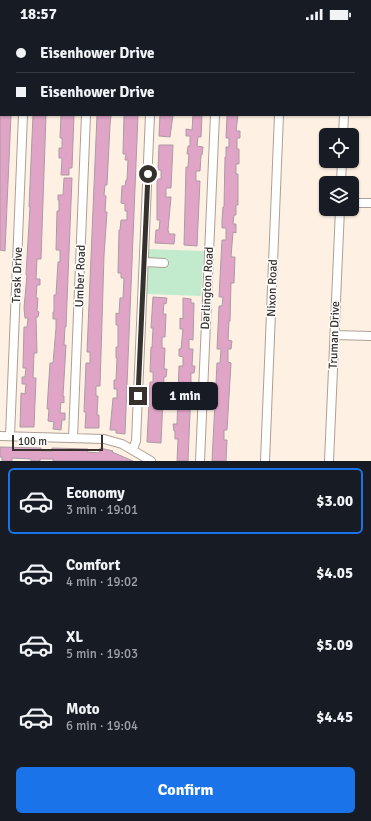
<!DOCTYPE html>
<meta charset="utf-8">
<style>
body{margin:0;font-family:Signika,sans-serif;background:#20242c;color:#f1f3f6;height:100vh;display:flex;flex-direction:column;font-size:15px;white-space:nowrap}
*{box-sizing:border-box;margin:0}
p{font-size:13px;color:#9ea1a6}
.icon{flex:none;width:22px;height:22px;fill:none;stroke:currentColor;stroke-width:2;stroke-linecap:round;stroke-linejoin:round}
.map{position:relative;height:433px;overflow:hidden}
.drawer{display:flex;flex-direction:column;background:#171b24;flex:1}
.drawer>*{flex:none}
.hud{position:absolute;left:0px;top:0px;width:371px;height:88px;box-shadow:0 1px 3px #0004;display:grid;align-content:center;height:88px;padding:0 16px;background:#171b24}
.tools{position:absolute;left:319px;top:100px;display:grid;gap:8px}
.tools a{display:grid;place-items:center;width:40px;height:40px;border-radius:6px;background:#171b24;box-shadow:0 1px 3px #0004;font-size:20px}
.scale{position:absolute;left:12px;bottom:10px;width:91px;box-sizing:border-box;padding-left:4px;border:2px solid #36312c;border-top:0;font-size:11px;line-height:14px;white-space:nowrap;color:#36312c;-webkit-text-stroke:3px #fff;paint-order:stroke}
.end{position:absolute;width:18px;height:18px;margin:-9px;border:5px solid #36312c;background:#fff;box-shadow:0 0 0 2px #fff}
.from{border-radius:50%}
.bubble{position:absolute;height:28px;border-radius:6px;background:#171b24;box-shadow:0 1px 3px #0004;font-size:13px;font-weight:700;line-height:28px;text-align:center}
.hud b{display:flex;align-items:center;gap:14px;height:38px;font-size:15px}
.hud b+b{border-top:1px solid #363941}
.hud i{width:10px;height:10px;background:#f1f3f6}
ul{padding:7px 0 0;list-style:none}
li{display:flex;align-items:center;gap:12px;height:66px;margin:0 8px 6px;padding:0 8px;border:2px solid transparent;border-radius:6px}
li div{flex:1}
li b{display:block;font-size:15px}
li em{font-style:normal;font-weight:700}
li.on{border-color:#1a73e8}
li>.icon{width:36px;height:36px;stroke-width:1.5}
.action{display:flex;gap:8px;margin-top:auto;padding:8px 16px}
.action a{flex:1;height:46px;border-radius:6px;background:#1a73e8;color:#fff;font-size:16px;font-weight:700;line-height:46px;text-align:center}
.status{display:flex;justify-content:space-between;align-items:center;height:28px;padding:0 20px;background:#171b24;direction:ltr}
.status svg{height:11px;fill:currentColor}
.map>svg:first-child{display:block}
.green{fill:#c2ebcd}
.building{fill:#dfa4c6;stroke:#ab9ba4}
.lines{fill:none;stroke-linecap:round;stroke-linejoin:round}
.minor-casing{stroke:#aca094;stroke-width:10}
.minor{stroke:#fff;stroke-width:8}
.route{stroke:#36312c;stroke-width:5}
.labels{text-anchor:middle;stroke-width:3;stroke-linejoin:round;paint-order:stroke}
.street-label{font-size:12px;fill:#36312c;stroke:#fff}
</style>
<div class="status"><b>18:57</b><svg viewBox="0 0 49 12"><path d="M0 12V9h3v3zM5 12V6h3v6zM10 12V3h3v9zM15 12V0h3v12zM26 1h20v11H26zM47 4h2v5h-2z"/></svg></div>
<div class="map">
<svg width="371" height="433" viewBox="0 0 371 433">
<rect width="100%" height="100%" fill="#fef1e4"/>
<!-- green -->
<path class="green" d="M148 221 204 223 201 268 146 266Z"/>
<!-- building -->
<path class="building" d="M0 87H11L5 223 0 222Z
M33 87H46L41 231H37L36 251H40V257H37L36 270H38L37 283 39 284 38 289H36L37 325H34L33 350H36L34 399H20L21 365 25 366 26 356H22V349H25L26 340H23L24 299H27L28 290H25L24 280 27 247H26L30 179H29Z
M61 87H74L72 140H69V147H61L62 130H59V120H62V110H60Z
M97 87H111L110 97 107 157H105L104 167 106 168 105 184H107L104 228 100 358H96V368H98L97 387H99V400H85L86 384H84L86 335H90V324H87Z
M124 87H138L125 406 116 405V402H110L113 370H117V361H114V352H116L117 330H116V319H118V297H116V285L119 286 120 270H123L124 250H121V245H118L119 202H120L121 192H127V183H125V176L121 175 122 158H125L126 152H127L128 132H125L126 126H123Z
M160 87H173L170 109 159 108Z
M193 87H202L201 109H198L197 118 203 119 202 127H201L200 143H196V153H200L197 218 184 217 186 139H188L189 126H187L188 118H190V108H186V101L192 102Z
M227 87H238L236 103H240V110H237V121H239V136H236V146H238V177H236V187H234L233 196H236V205L233 204 231 229H235L234 255H231L230 293H229L228 312 232 313 231 321H228V334L231 335 227 402H224V412H227L226 433H212L217 335H220L221 321H217L219 278H222L223 269H219L222 212H226V200H222V192L223 179H224L225 129H226V119H229V110H226Z
M159 117H173L171 160H166V169H171L168 202 169 206H175L174 216 155 215 156 202H159L160 192H157V151H161V142H158Z
M64 150H72L66 299H65L64 317H66L63 368H64V375L61 374 60 385H65V392H62L61 402 53 401 54 394 48 393 49 381H47L50 335H53L56 300V291H53V284H54V267H56L58 234H60V222H56L57 183H59V172H58V167H63Z
M153 269 167 270 166 276 164 275 163 286H166L165 309H162V320H165L164 341H167L166 349H164L161 415 147 414 150 354H153V344H150L151 319 152 320 153 300H151Z
M183 270 191 271V275H194L193 312 189 311V321H193L192 338H195L194 345H191V355H194V362L191 361 188 433H177L178 411H175V403H174L173 396H177L179 338H183V329L179 328V321H181L183 301H180V290L183 291Z
M0 419 41 420V423H52V420L88 421 87 424 99 425 100 420 113 423 112 424 133 433H53V431H40V433H31V431L12 430V433H2V429H0Z"/>
<g class="lines">
<defs>
<path id="minor" d="M26 1 27 0
M89 1 90 0
M153 1V0
M219 1V0
M283 1V0
M370 11 371 0
M343 107 344 87
M341 155 342 133
M352 175H371
M145 234 164 235
M335 307 371 308
M0 408 104 411 122 416 151 433
M10 408 23 87
M73 410 86 87
M133 421 136 413 150 87
M200 433 215 87
M265 433 279 87
M329 433 340 181"/>
</defs>
<!-- minor casing -->
<use href="#minor" class="minor-casing"/>
<!-- minor -->
<use href="#minor" class="minor"/>
</g>
<g class="lines">
<!-- route -->
<path class="route" d="M138 368 148 146"/>
</g>
<g class="labels">
<!-- street labels -->
<g class="street-label">
<text transform="translate(17 247) rotate(-88)" y="4">Trask Drive</text>
<text transform="translate(80 248) rotate(-88)" y="4">Umber Road</text>
<text transform="translate(207 260) rotate(-87)" y="4">Darlington Road</text>
<text transform="translate(272 260) rotate(-88)" y="4">Nixon Road</text>
<text transform="translate(334 307) rotate(-88)" y="4">Truman Drive</text>
</g>
</g>
</svg>
<div class="tools">
<a><svg class="icon" aria-label="locate" viewBox="0 0 24 24"><circle cx="12" cy="12" r="6"/><path d="M12 2v4M12 18v4M2 12h4M18 12h4"/></svg></a>
<a><svg class="icon" aria-label="layers" viewBox="0 0 24 24"><path d="M12 4l9 5-9 5-9-5zM3 14l9 5 9-5"/></svg></a>
</div>
<div class="scale">100 m</div>
<i class="end from" style="left:148px;top:146px"></i>
<i class="end" style="left:138px;top:368px"></i>
<div class="bubble" style="left:152px;top:354px;width:66px">1 min</div>
<div class="hud">
<b><i class="from"></i>Eisenhower Drive</b>
<b><i></i>Eisenhower Drive</b>
</div>
</div>
<section class="drawer">
<ul>
<li class="on"><svg class="icon" aria-label="car" viewBox="0 0 24 24"><path d="M5 17H2v-5l4-1 3-4h7l3 4 3 1v5h-3M9 17h6M6 11h13"/><circle cx="7" cy="17" r="2"/><circle cx="17" cy="17" r="2"/></svg><div><b>Economy</b><p>3 min · 19:01</p></div><em>$3.00</em></li>
<li><svg class="icon" aria-label="car" viewBox="0 0 24 24"><path d="M5 17H2v-5l4-1 3-4h7l3 4 3 1v5h-3M9 17h6M6 11h13"/><circle cx="7" cy="17" r="2"/><circle cx="17" cy="17" r="2"/></svg><div><b>Comfort</b><p>4 min · 19:02</p></div><em>$4.05</em></li>
<li><svg class="icon" aria-label="car" viewBox="0 0 24 24"><path d="M5 17H2v-5l4-1 3-4h7l3 4 3 1v5h-3M9 17h6M6 11h13"/><circle cx="7" cy="17" r="2"/><circle cx="17" cy="17" r="2"/></svg><div><b>XL</b><p>5 min · 19:03</p></div><em>$5.09</em></li>
<li><svg class="icon" aria-label="car" viewBox="0 0 24 24"><path d="M5 17H2v-5l4-1 3-4h7l3 4 3 1v5h-3M9 17h6M6 11h13"/><circle cx="7" cy="17" r="2"/><circle cx="17" cy="17" r="2"/></svg><div><b>Moto</b><p>6 min · 19:04</p></div><em>$4.45</em></li>
</ul>
<div class="action"><a>Confirm</a></div>
</section>
